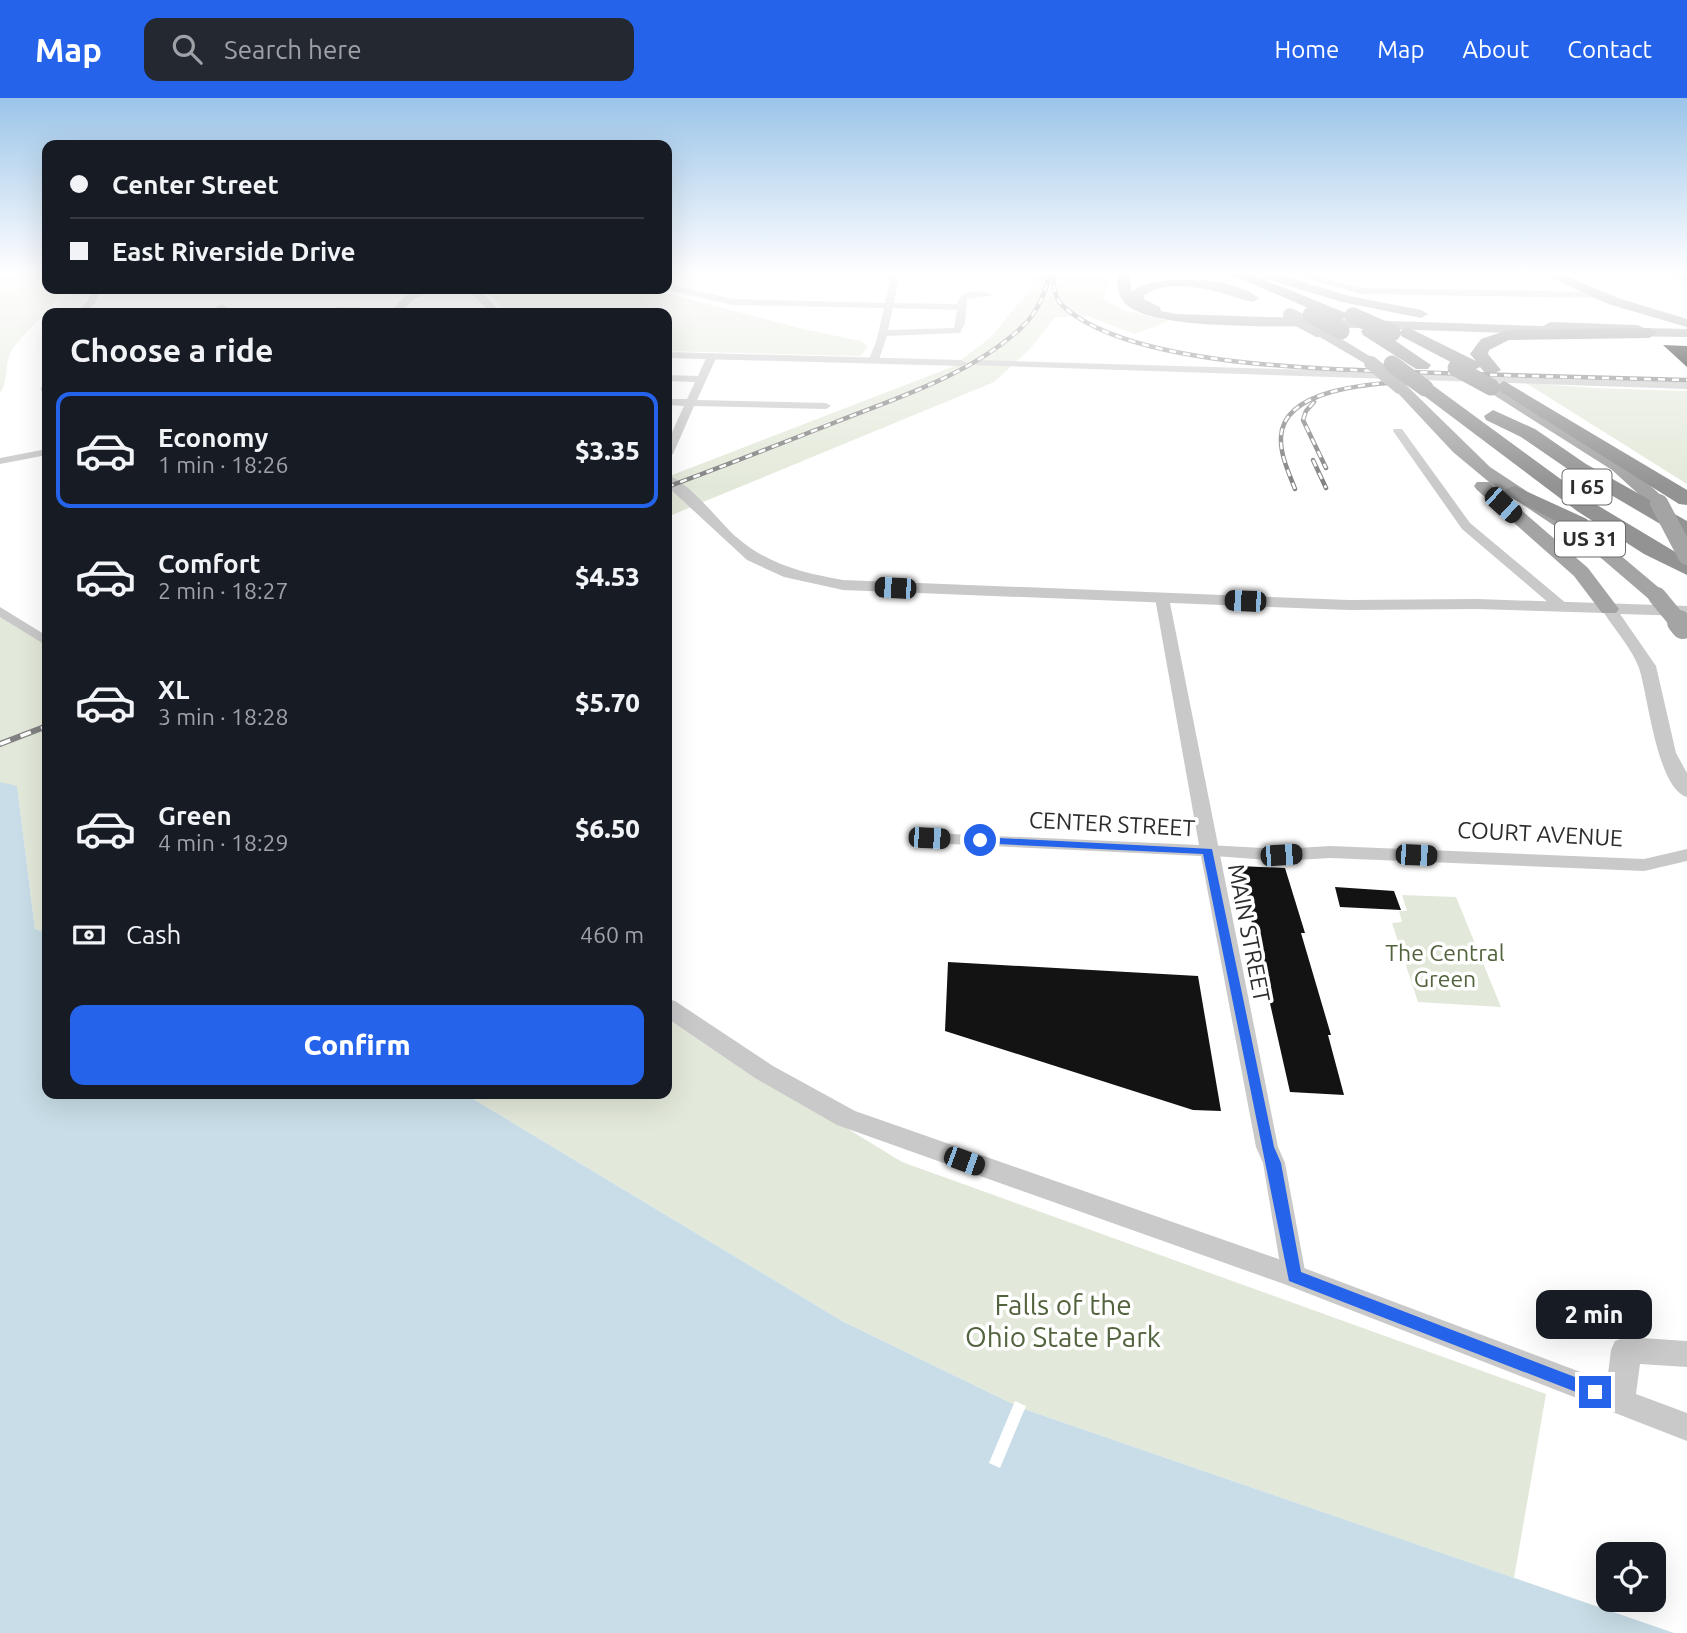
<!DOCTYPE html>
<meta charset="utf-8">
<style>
body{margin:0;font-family:Ubuntu,sans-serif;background:#242831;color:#f1f3f6;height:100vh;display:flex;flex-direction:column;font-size:26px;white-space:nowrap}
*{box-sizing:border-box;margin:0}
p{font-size:23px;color:#9ea1a6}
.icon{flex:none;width:38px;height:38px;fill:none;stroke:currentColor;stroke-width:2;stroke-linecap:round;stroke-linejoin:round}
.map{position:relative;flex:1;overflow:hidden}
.drawer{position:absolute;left:42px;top:210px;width:630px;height:791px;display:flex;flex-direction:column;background:#171b24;border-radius:14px;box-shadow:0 7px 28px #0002}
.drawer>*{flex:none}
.top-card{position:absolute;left:42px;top:42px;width:630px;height:154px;border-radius:14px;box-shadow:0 7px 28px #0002;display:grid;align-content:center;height:154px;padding:0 28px;background:#171b24}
.buttons{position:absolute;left:1596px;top:1444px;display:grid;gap:14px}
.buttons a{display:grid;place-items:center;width:70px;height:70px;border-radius:14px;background:#171b24;box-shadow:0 7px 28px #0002;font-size:35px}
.end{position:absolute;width:32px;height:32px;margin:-16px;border:9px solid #2563eb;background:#fff;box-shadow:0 0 0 4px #fff}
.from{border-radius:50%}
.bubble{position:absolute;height:49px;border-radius:14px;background:#171b24;box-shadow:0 7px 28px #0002;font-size:23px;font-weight:800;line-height:49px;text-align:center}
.car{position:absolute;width:21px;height:42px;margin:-21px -10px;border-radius:9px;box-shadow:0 0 5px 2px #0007;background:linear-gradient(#222 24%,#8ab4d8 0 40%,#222 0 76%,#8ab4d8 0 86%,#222 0)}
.top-card b{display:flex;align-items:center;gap:24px;height:66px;font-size:26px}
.top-card b+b{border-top:2px solid #363941}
.top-card i{width:18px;height:18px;background:#f1f3f6}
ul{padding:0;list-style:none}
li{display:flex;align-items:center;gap:21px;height:116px;margin:0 14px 10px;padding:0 14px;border:4px solid transparent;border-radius:14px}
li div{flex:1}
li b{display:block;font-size:26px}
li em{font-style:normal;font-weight:800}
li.active{border-color:#2563eb}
li>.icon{width:63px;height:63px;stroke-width:1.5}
h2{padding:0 28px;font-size:32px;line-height:84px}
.pay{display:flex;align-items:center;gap:18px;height:77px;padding:0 28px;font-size:26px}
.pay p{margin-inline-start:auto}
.cta{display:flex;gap:14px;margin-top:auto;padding:14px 28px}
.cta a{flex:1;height:80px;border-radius:14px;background:#2563eb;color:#fff;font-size:28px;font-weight:800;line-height:80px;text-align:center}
header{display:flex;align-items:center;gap:42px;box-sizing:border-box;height:98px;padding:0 35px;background:#2563eb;color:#fff}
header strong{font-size:33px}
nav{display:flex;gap:38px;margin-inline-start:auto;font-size:24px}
.search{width:490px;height:63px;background:#242831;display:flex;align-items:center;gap:18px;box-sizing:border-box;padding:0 24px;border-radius:14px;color:#9ea1a6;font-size:26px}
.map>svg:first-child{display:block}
.green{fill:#e3e9da}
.water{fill:#c8dde7}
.pier{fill:#fff}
.building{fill:#131313}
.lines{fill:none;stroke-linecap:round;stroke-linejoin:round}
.minor{fill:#c9c9c9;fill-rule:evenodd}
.tertiary{fill:#c9c9c9;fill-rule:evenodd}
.primary{fill:#a4a4a4;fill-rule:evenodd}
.motorway{fill:#939393;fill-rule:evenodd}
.rail-far1-casing{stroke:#818181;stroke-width:4.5}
.rail-casing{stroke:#818181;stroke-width:6}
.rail-far1{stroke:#fff;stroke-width:2.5;stroke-dasharray:7;stroke-linecap:butt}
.rail{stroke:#fff;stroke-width:3.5;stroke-dasharray:11;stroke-linecap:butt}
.primary-bridge-far2{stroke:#a4a4a4;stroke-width:14}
.primary-bridge-far1{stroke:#a4a4a4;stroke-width:18}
.primary-bridge{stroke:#a4a4a4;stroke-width:24}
.motorway-bridge{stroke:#939393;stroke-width:17}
.route{fill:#2563eb}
.labels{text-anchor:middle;stroke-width:7;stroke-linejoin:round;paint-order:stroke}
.shield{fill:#fff;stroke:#6b6b6b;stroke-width:2}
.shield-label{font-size:21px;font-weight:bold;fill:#2c2c2c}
.street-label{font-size:23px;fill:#2c2c2c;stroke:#fff}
.park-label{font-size:23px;fill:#52633e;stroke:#fff}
.near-park-label{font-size:28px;fill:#52633e;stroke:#fff}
</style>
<header>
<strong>Map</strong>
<div class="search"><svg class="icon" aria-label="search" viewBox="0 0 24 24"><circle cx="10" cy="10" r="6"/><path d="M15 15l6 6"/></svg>Search here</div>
<nav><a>Home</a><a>Map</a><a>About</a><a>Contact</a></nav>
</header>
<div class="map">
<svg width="1687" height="1535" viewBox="0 0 1687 1535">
<rect width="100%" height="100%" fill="#fff"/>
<!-- green -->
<path class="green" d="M0 173H47V191H62C51 215 26 230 12 252 4 265 9 283 0 295Z
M1031 173H1114L1103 200 1122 212 1169 223 1134 236 1088 218 1055 219 1030 251 994 284 667 419V379L952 269 991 239 1034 187Z
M484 191H649L803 231 861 243 868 249 860 258 667 253V215H508Z
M1526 285 1593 290 1687 293V386Z
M0 513 47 539V835L35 831 17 689 0 695Z
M1402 797 1456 799 1501 909 1418 904 1392 825 1402 824 1399 813H1407Z
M667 920 902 1064 1546 1296 1514 1480 1021 1310 842 1223 465 996H667Z"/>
<!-- water -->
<path class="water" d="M0 684 17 688 35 831 47 835V996H465L842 1223 1021 1310 1674 1535H0Z"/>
<!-- pier -->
<path class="pier" d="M1015 1303 1026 1308 1000 1370 989 1365Z"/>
<!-- building -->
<path class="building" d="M1663 247 1687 248V269Z
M1239 768 1285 770 1305 835H1301L1331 937H1328L1344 997 1290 994Z
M1335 789 1394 793 1401 812 1340 809Z
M948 864 1198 878 1221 1013 1193 1012 945 933Z"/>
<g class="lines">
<!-- minor -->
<path class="minor" d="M667 173 698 178 694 180 667 177Z
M892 173H900L894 205 957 206C961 190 982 191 994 197L967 201 965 225 960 235 887 238 879 261 874 264 869 261 876 244 884 210 733 207 664 191H667V186L733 201 885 205ZM893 210 957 212 954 230 888 232Z
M1279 173H1295L1361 190 1600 194 1604 197 1600 200 1361 196Z
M93 191 100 192 95 205 86 215H76L87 204Z
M222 206 226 209C221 215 214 216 207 215Z
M338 209 396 211 400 214 327 215Z
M712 255 717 258 697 302 826 305 831 308 826 311 694 308 673 356 667 359V345L684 308 667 307V301H687L695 284 667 283V277L698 278 707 258Z
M47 287V293H41V289Z
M1394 331H1402L1470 425 1567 506V512H1557L1462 431 1393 333Z
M47 351V357L0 366V360Z
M1162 496 1169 500 1278 1049 1285 1065 1306 1178 1302 1185 1294 1188 1286 1185 1282 1178 1263 1065 1256 1049 1201 758 929 745 920 740 929 735 1199 747 1155 500Z
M0 509 47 538V548L0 519Z"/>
<!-- tertiary -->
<path class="tertiary" d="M1655 173H1672L1687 178V184Z
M422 191H435L414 201 400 215H389L406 197Z
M467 191H478L502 215H491Z
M667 254 961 262 967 265 961 268 667 260Z
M977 262 1687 283V291L973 267V263Z
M667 377C688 383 718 422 735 438 767 466 802 475 843 482L1349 502 1477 501 1687 508V518L1620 516 1656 568 1676 655 1687 675V699C1657 691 1648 597 1639 570 1632 551 1615 532 1604 515L1477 511 1349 512 843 492 784 479 747 462 667 388Z
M1208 747 1281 751 1330 748 1644 761 1687 751V763L1644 773 1330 760 1281 763 1201 757 1198 753 1201 749Z
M667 901 675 903 773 968 855 1013 1304 1170 1607 1284 1611 1252 1615 1243 1626 1239 1687 1243V1269L1640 1266 1636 1296 1687 1315V1343L1284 1186 837 1027 755 980 667 920Z"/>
<!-- primary -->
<path class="primary" d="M1118 173H1130L1131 194C1156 173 1236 180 1259 200L1253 204C1218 195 1178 177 1144 197V201L1160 209 1161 213 1176 216 1543 228 1550 224 1638 227 1644 230 1687 231V239L1621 238C1605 232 1584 231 1569 237L1322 229 1376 262 1378 265 1376 268 1371 269 1313 235 1311 232 1315 229C1276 227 1147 233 1124 204 1116 195 1117 185 1118 173Z
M1268 173 1349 198 1421 212 1428 216 1421 220 1342 204 1263 180V174Z
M1536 173H1554L1618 200 1687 221V229L1608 206Z
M1400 284 1405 286 1490 369 1607 446 1664 494 1667 498 1664 502H1650L1594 454 1490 385 1588 470 1619 511 1616 515H1602L1574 478 1477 392 1474 388 1477 384H1489L1453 354 1395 292 1392 289 1395 286Z
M1491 284 1624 364 1665 401 1668 405 1665 409H1653L1612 372 1486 292 1483 289 1486 286Z"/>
<!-- motorway -->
<path class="motorway" d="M1222 173H1243L1346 215 1348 218 1340 223 1334 221Z
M1369 228 1375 229 1431 267 1428 271H1416L1363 237 1361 233Z
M1407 229 1476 263 1470 256 1481 241 1508 232 1649 230 1657 235 1649 240 1509 242 1489 252 1488 256 1501 272 1492 277 1486 276 1480 269 1472 273 1466 272 1401 238 1399 234Z
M1504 283 1687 392V407L1679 406 1498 292 1495 288Z
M1425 285 1431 286 1592 404 1687 461V477L1644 456 1577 413 1419 294 1416 290Z
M1493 312 1535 331 1586 366 1687 423V439L1679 437 1572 374 1521 339 1486 322 1484 318Z
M1515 388 1587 421 1590 426 1587 431H1571L1508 398 1504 394 1508 390Z"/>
<defs>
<path id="rail-far1" d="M1053 173C1054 185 1053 199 1063 208 1133 272 1344 271 1438 275 1521 278 1604 280 1687 282
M1314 304 1306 313 1303 322 1326 370
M1313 362 1326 390
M667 389C724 368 780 346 836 324 899 299 970 277 1021 230 1036 216 1043 200 1049 180
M1295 391C1289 375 1280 357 1281 339 1283 289 1378 285 1414 283"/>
<path id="rail" d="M0 646 47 628"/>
</defs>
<!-- rail-far1 casing -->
<use href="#rail-far1" class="rail-far1-casing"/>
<!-- rail casing -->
<use href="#rail" class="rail-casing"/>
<!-- rail-far1 -->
<use href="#rail-far1" class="rail-far1"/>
<!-- rail -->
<use href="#rail" class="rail"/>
<!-- primary-bridge-far2 -->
<path class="primary-bridge-far2" d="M1290 217 1318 232
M1371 265 1400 289"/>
<!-- primary-bridge-far1 -->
<path class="primary-bridge-far1" d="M1659 405 1687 458
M1657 498 1680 526"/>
<!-- primary-bridge -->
<path class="primary-bridge" d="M1679 524 1683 529"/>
<!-- motorway-bridge -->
<path class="motorway-bridge" d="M1311 217 1341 233
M1353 218 1392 235
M1392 266 1425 290
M1456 270 1491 289"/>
</g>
<!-- sky -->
<linearGradient id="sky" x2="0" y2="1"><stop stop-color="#9bc4e8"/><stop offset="0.45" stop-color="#fff"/><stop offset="1" stop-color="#fff" stop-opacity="0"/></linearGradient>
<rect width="1687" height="388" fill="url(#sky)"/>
<!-- route -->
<path class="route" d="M980 739 1212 751 1274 1049 1281 1065 1301 1174 1601 1289 1603 1294 1601 1299 1595 1302 1589 1299 1289 1183 1203 756 976 745 975 742Z"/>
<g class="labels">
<!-- shield labels -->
<g class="shield">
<rect x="1562.5" y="371.5" width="49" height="35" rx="5"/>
<rect x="1555" y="423.5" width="70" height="35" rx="5"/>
</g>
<g class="shield-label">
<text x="1587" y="396">I 65</text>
<text x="1590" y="448">US 31</text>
</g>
<!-- street labels -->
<g class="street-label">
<text transform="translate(1112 726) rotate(3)" y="8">CENTER STREET</text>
<text transform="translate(1540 736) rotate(3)" y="8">COURT AVENUE</text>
<text transform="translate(1249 835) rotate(79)" y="8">MAIN STREET</text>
</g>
<!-- park labels -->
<g class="park-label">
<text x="1445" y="863">The Central<tspan x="1445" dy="26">Green</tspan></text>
</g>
<!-- near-park labels -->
<g class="near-park-label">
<text x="1063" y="1217">Falls of the<tspan x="1063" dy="32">Ohio State Park</tspan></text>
</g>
</g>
</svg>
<div class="buttons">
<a><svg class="icon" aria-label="locate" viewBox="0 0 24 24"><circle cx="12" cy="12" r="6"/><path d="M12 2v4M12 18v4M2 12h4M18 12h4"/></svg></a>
</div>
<i class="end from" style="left:980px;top:742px"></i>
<i class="end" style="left:1595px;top:1294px"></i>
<div class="bubble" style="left:1536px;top:1192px;width:116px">2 min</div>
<i class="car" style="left:1503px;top:407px;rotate:132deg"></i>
<i class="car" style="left:895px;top:490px;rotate:273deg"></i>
<i class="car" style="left:1245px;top:503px;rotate:272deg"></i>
<i class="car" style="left:929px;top:740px;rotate:93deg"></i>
<i class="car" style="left:1281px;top:757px;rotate:86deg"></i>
<i class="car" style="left:1416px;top:757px;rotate:92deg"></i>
<i class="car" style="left:964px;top:1063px;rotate:110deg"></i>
<div class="top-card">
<b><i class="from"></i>Center Street</b>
<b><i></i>East Riverside Drive</b>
</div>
<section class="drawer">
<h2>Choose a ride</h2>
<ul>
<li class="active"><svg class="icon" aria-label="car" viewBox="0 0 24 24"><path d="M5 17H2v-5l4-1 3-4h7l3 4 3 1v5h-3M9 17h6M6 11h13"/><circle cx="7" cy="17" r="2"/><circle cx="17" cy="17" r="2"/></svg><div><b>Economy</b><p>1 min · 18:26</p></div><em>$3.35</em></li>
<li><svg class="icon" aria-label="car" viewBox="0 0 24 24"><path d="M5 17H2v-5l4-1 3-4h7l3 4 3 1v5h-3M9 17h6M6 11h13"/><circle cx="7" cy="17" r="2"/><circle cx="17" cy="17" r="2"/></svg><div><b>Comfort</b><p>2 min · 18:27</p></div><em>$4.53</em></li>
<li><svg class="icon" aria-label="car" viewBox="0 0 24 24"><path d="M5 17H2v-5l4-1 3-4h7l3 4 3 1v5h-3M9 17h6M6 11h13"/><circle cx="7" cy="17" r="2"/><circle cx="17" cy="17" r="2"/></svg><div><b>XL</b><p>3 min · 18:28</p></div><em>$5.70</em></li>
<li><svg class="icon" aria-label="car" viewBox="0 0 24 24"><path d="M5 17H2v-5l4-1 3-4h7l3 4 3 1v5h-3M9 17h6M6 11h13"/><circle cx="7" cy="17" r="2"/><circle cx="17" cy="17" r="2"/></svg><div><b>Green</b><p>4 min · 18:29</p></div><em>$6.50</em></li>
</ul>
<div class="pay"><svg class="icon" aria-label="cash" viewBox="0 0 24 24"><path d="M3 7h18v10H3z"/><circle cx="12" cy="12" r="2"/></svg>Cash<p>460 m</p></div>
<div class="cta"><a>Confirm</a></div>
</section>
</div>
